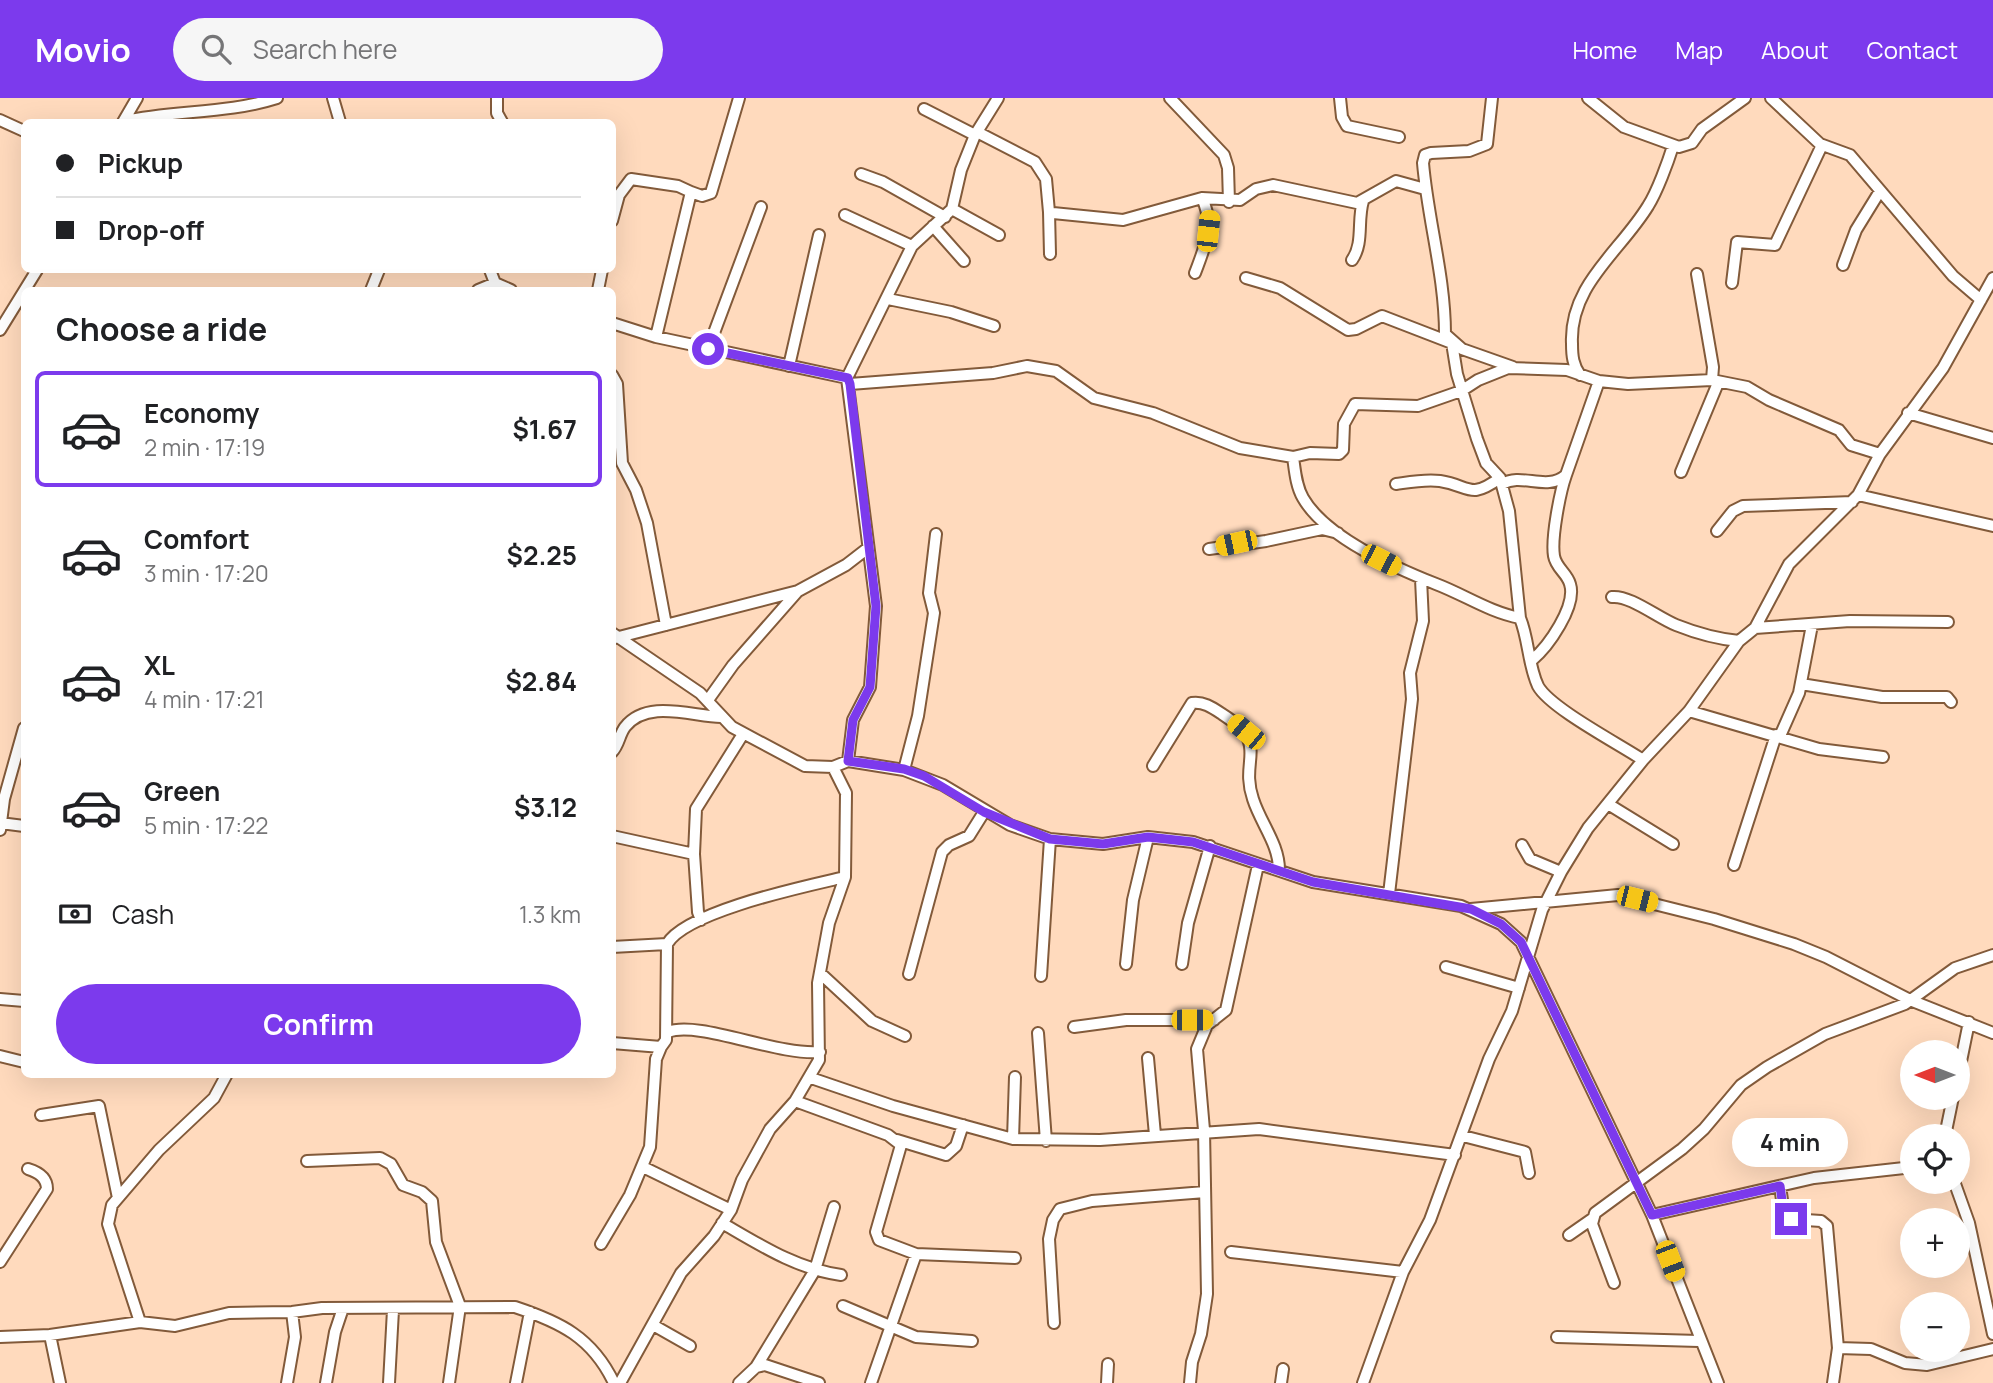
<!DOCTYPE html>
<meta charset="utf-8">
<style>
body{margin:0;font-family:Manrope,sans-serif;background:#f6f6f6;color:#202124;height:100vh;display:flex;flex-direction:column;font-size:26px;white-space:nowrap}
*{box-sizing:border-box;margin:0}
p{font-size:23px;color:#757577}
.icon{flex:none;width:38px;height:38px;fill:none;stroke:currentColor;stroke-width:2;stroke-linecap:round;stroke-linejoin:round}
.map{position:relative;flex:1;overflow:hidden}
.side{position:absolute;left:21px;top:189px;width:595px;height:791px;display:flex;flex-direction:column;background:#fff;border-radius:10px;box-shadow:0 7px 28px #0002}
.side>*{flex:none}
.guide{position:absolute;left:21px;top:21px;width:595px;height:154px;border-radius:10px;box-shadow:0 7px 28px #0002;display:grid;align-content:center;height:154px;padding:0 35px;background:#fff}
.needle{width:46px;rotate:270deg}
.controls{position:absolute;left:1900px;top:942px;display:grid;gap:14px}
.controls a{display:grid;place-items:center;width:70px;height:70px;border-radius:50%;background:#fff;box-shadow:0 7px 28px #0002;font-size:35px}
.end{position:absolute;width:32px;height:32px;margin:-16px;border:9px solid #7c3aed;background:#fff;box-shadow:0 0 0 4px #fff}
.from{border-radius:50%}
.bubble{position:absolute;height:49px;border-radius:24px;background:#fff;box-shadow:0 7px 28px #0002;font-size:23px;font-weight:700;line-height:49px;text-align:center}
.car{position:absolute;width:21px;height:42px;margin:-21px -10px;border-radius:9px;box-shadow:0 0 5px 2px #0007;background:linear-gradient(#f5c518 24%,#345 0 40%,#f5c518 0 76%,#345 0 86%,#f5c518 0)}
.guide b{display:flex;align-items:center;gap:24px;height:66px;font-size:26px}
.guide b+b{border-top:2px solid #e0e0e0}
.guide i{width:18px;height:18px;background:#202124}
ul{padding:0;list-style:none}
li{display:flex;align-items:center;gap:21px;height:116px;margin:0 14px 10px;padding:0 21px;border:4px solid transparent;border-radius:10px}
li div{flex:1}
li b{display:block;font-size:26px}
li em{font-style:normal;font-weight:700}
li.selected{border-color:#7c3aed}
li>.icon{width:63px;height:63px;stroke-width:1.5}
h2{padding:0 35px;font-size:32px;line-height:84px}
.pay{display:flex;align-items:center;gap:18px;height:77px;padding:0 35px;font-size:26px}
.pay p{margin-inline-start:auto}
.primary-button{display:flex;gap:14px;margin-top:auto;padding:14px 35px}
.primary-button a{flex:1;height:80px;border-radius:42px;background:#7c3aed;color:#fff;font-size:28px;font-weight:700;line-height:80px;text-align:center}
header{display:flex;align-items:center;gap:42px;box-sizing:border-box;height:98px;padding:0 35px;background:#7c3aed;color:#fff}
header strong{font-size:33px}
nav{display:flex;gap:38px;margin-inline-start:auto;font-size:24px}
.search{width:490px;height:63px;background:#f6f6f6;display:flex;align-items:center;gap:18px;box-sizing:border-box;padding:0 24px;border-radius:38px;color:#757577;font-size:26px}
.map>svg:first-child{display:block}
.lines{fill:none;stroke-linecap:round;stroke-linejoin:round}
.minor-casing{stroke:#825a3a;stroke-width:14}
.minor{stroke:#fff;stroke-width:10}
.route{stroke:#7c3aed;stroke-width:9}
</style>
<header>
<strong>Movio</strong>
<div class="search"><svg class="icon" aria-label="search" viewBox="0 0 24 24"><circle cx="10" cy="10" r="6"/><path d="M15 15l6 6"/></svg>Search here</div>
<nav><a>Home</a><a>Map</a><a>About</a><a>Contact</a></nav>
</header>
<div class="map">
<svg width="1993" height="1285" viewBox="0 0 1993 1285">
<rect width="100%" height="100%" fill="#ffdabd"/>
<g class="lines">
<defs>
<path id="minor" d="M333 0 340 24
M497 0V15L502 24
M1170 0 1224 57 1228 70 1229 104
M1340 0 1342 19 1347 28 1399 39
M1492 0 1487 46 1469 53 1431 55 1425 57 1423 65C1428 123 1445 178 1445 236L1462 251 1513 269
M1588 0 1624 29 1679 49 1692 45 1702 31 1745 0
M1771 0 1820 46 1850 57 1953 178 1981 202
M924 11 975 37
M0 22 24 33
M124 23C175 12 227 16 277 0
M123 24 137 0
M977 34 1035 64 1046 81 1049 114 1053 115 1123 122 1202 100 1240 102 1256 91 1273 87 1357 105 1396 83 1425 91
M861 76 883 84 945 119
M952 111 999 137
M1049 114 1050 156
M845 117 912 148
M612 123 619 97 631 81 678 88 691 94
M933 128 964 163
M1352 162C1364 145 1357 123 1363 103
M1843 167 1856 132 1880 93
M490 172 495 185 511 192
M1195 175C1205 148 1215 128 1202 100
M1697 176 1713 269 1712 282
M1246 180 1280 190 1348 232 1356 231 1382 218 1452 245 1457 276 1477 341 1486 365 1500 380 1509 413 1520 520
M1732 185 1737 144 1775 147 1822 47
M371 192 379 172
M478 192 495 185
M598 192 602 172
M888 201 951 214 994 228
M612 225 656 239 847 280
M0 232 37 172
M656 239 691 94 702 98 711 95 739 0
M708 251 761 109
M789 268 819 137
M612 277 617 286 622 365 636 392 647 425 666 527
M1580 277C1573 267 1572 258 1572 246 1569 187 1620 154 1648 108 1657 94 1668 64 1673 48
M850 286 993 275 1027 268 1056 273 1094 300 1153 315 1240 350 1293 359 1310 355 1339 356 1343 352 1344 326 1355 306 1418 308 1461 293 1478 282 1508 270 1567 272 1599 283 1628 286 1712 282 1747 289 1769 302 1839 332 1851 347 1880 356
M1908 315 1993 340
M1293 359C1295 373 1296 388 1303 400 1326 440 1396 470 1436 486 1465 497 1489 514 1520 520 1529 542 1528 567 1538 588 1550 610 1619 646 1643 662
M1681 374 1718 285
M1396 386C1410 384 1425 381 1440 383 1471 388 1469 402 1500 380
M1502 386C1522 374 1546 394 1566 377L1599 283
M1858 397 1993 428
M1717 433 1733 413 1743 408 1852 404
M1209 451 1266 443 1322 431 1338 435
M1612 499C1630 497 1658 520 1676 527 1696 535 1718 541 1739 543
M1755 530 1850 523 1948 524
M612 535 700 595 732 629 805 668 833 669 848 663 904 672 943 687 1010 727 1050 741 1103 746 1148 739 1193 744 1313 784 1461 808 1501 826 1521 844 1652 1117 1718 1285
M615 540 798 493
M1532 562C1548 549 1577 508 1570 486 1567 475 1556 470 1554 458 1551 440 1560 394 1566 377
M1801 586 1882 599H1947L1951 604
M708 602 733 567 798 493 846 467 868 450
M1689 613 1819 651 1883 659
M1780 638 1799 595 1812 527
M612 654C619 647 619 637 625 629 647 601 691 618 721 619
M848 663 853 622 870 589 876 508 847 280 912 148 952 111 961 72 975 37 998 0
M1153 668 1192 605C1203 603 1213 610 1222 616 1271 647 1239 660 1253 701 1261 726 1279 746 1279 772
M904 672 918 618 934 515 929 495 936 436
M1608 706 1673 746
M0 725 24 728
M0 732 4 701 24 630
M612 738 694 756
M1522 747 1530 761 1561 774
M1734 767 1776 637
M1389 796 1412 601 1410 575 1423 523 1421 481
M1471 811 1618 797 1714 821 1794 846 1826 859 1910 902 1993 935
M701 822 698 814 694 756 696 711 743 636
M612 849 667 846
M1126 866 1133 802 1148 739
M1182 866 1188 825 1210 748
M1446 869 1519 890
M820 875 872 923 905 938
M909 876 942 754 949 747 969 738 984 714
M1041 878 1050 741
M0 901 24 903
M1074 929 1126 922H1214
M668 934C698 922 778 958 820 954
M1038 935 1046 1043
M612 945 661 949 666 942 667 846C686 813 807 788 845 779
M0 958 24 964
M1148 960 1155 1037
M1958 978 1969 924
M811 980 893 1008 1013 1041 1015 979
M795 1003 888 1037 901 1047 876 1134 879 1142 916 1156 1015 1160
M41 1017 99 1008 118 1100
M1463 1038 1525 1054 1529 1075
M1945 1038 1953 999
M1013 1041 1100 1042 1259 1031 1455 1057
M897 1042 946 1057 956 1048 963 1027
M307 1063 380 1060 391 1066 403 1087 422 1094 432 1103 436 1144 460 1208 449 1285
M643 1069 731 1112
M1954 1083 1969 1125 1993 1236
M1780 1088 1783 1109 1791 1121 1821 1123 1827 1128 1838 1250 1833 1285
M1652 1117 1814 1080 1913 1069
M722 1125C760 1147 797 1171 841 1177
M1569 1137 1592 1121
M601 1146 630 1097 650 1049 656 961 661 949
M1231 1154 1403 1174
M0 1164 47 1091C47 1080 38 1074 28 1071
M1614 1185 1592 1126 1595 1115 1682 1051 1704 1031 1741 987 1767 969 1825 936 1905 906 1955 870 1993 857
M843 1208 916 1239 972 1243
M140 1224 108 1126 112 1107 159 1052 214 1000 227 976
M1054 1225 1049 1141 1053 1122 1060 1111 1092 1103 1205 1094
M653 1227 690 1248
M50 1237 60 1285
M0 1239 50 1237 140 1224 175 1228 229 1215 292 1214 322 1210 515 1209C560 1224 592 1239 614 1285
M1557 1239 1699 1243
M1838 1250 1871 1251 1905 1265 1927 1267 1993 1251
M756 1269 815 1172 834 1109
M287 1285 295 1239 292 1214
M326 1285 335 1234 343 1210
M389 1285 393 1212
M516 1285 530 1214
M620 1285 681 1175 714 1138 731 1112 742 1082 770 1031 795 1003 819 962 818 885 829 825 845 779 846 695 833 669
M739 1285 756 1269 765 1267 819 1285
M871 1285 916 1156
M1107 1285 1108 1266
M1190 1285 1192 1264 1201 1236 1207 1196 1204 1032 1197 951 1207 927 1226 912 1258 767
M1281 1285 1283 1271
M1363 1285 1403 1174 1430 1122 1489 961 1512 913 1542 812 1561 774 1588 730 1643 662 1689 613 1739 543 1755 530 1789 466 1858 397 1880 356 1943 270 1993 180"/>
</defs>
<!-- minor casing -->
<use href="#minor" class="minor-casing"/>
<!-- minor -->
<use href="#minor" class="minor"/>
</g>
<g class="lines">
<!-- route -->
<path class="route" d="M708 251 848 280 850 286 876 508 870 589 853 622 848 663 904 671 924 678 984 714 1050 741 1103 746 1148 739 1193 744 1313 784 1471 811 1501 826 1521 844 1652 1117 1780 1088 1783 1109 1791 1121"/>
</g>
</svg>
<div class="controls">
<a><svg class="needle" viewBox="-14 -14 28 28"><path d="M0-13l5 13h-10z" fill="#e53935"/><path d="M0 13l5-13h-10z" fill="#757577"/></svg></a>
<a><svg class="icon" aria-label="locate" viewBox="0 0 24 24"><circle cx="12" cy="12" r="6"/><path d="M12 2v4M12 18v4M2 12h4M18 12h4"/></svg></a>
<a>+</a>
<a>−</a>
</div>
<i class="end from" style="left:708px;top:251px"></i>
<i class="end" style="left:1791px;top:1121px"></i>
<div class="bubble" style="left:1732px;top:1020px;width:116px">4 min</div>
<i class="car" style="left:1208px;top:133px;rotate:6deg"></i>
<i class="car" style="left:1236px;top:445px;rotate:258deg"></i>
<i class="car" style="left:1381px;top:462px;rotate:117deg"></i>
<i class="car" style="left:1246px;top:634px;rotate:310deg"></i>
<i class="car" style="left:1637px;top:801px;rotate:104deg"></i>
<i class="car" style="left:1192px;top:922px;rotate:90deg"></i>
<i class="car" style="left:1670px;top:1163px;rotate:159deg"></i>
<div class="guide">
<b><i class="from"></i>Pickup</b>
<b><i></i>Drop-off</b>
</div>
<section class="side">
<h2>Choose a ride</h2>
<ul>
<li class="selected"><svg class="icon" aria-label="car" viewBox="0 0 24 24"><path d="M5 17H2v-5l4-1 3-4h7l3 4 3 1v5h-3M9 17h6M6 11h13"/><circle cx="7" cy="17" r="2"/><circle cx="17" cy="17" r="2"/></svg><div><b>Economy</b><p>2 min · 17:19</p></div><em>$1.67</em></li>
<li><svg class="icon" aria-label="car" viewBox="0 0 24 24"><path d="M5 17H2v-5l4-1 3-4h7l3 4 3 1v5h-3M9 17h6M6 11h13"/><circle cx="7" cy="17" r="2"/><circle cx="17" cy="17" r="2"/></svg><div><b>Comfort</b><p>3 min · 17:20</p></div><em>$2.25</em></li>
<li><svg class="icon" aria-label="car" viewBox="0 0 24 24"><path d="M5 17H2v-5l4-1 3-4h7l3 4 3 1v5h-3M9 17h6M6 11h13"/><circle cx="7" cy="17" r="2"/><circle cx="17" cy="17" r="2"/></svg><div><b>XL</b><p>4 min · 17:21</p></div><em>$2.84</em></li>
<li><svg class="icon" aria-label="car" viewBox="0 0 24 24"><path d="M5 17H2v-5l4-1 3-4h7l3 4 3 1v5h-3M9 17h6M6 11h13"/><circle cx="7" cy="17" r="2"/><circle cx="17" cy="17" r="2"/></svg><div><b>Green</b><p>5 min · 17:22</p></div><em>$3.12</em></li>
</ul>
<div class="pay"><svg class="icon" aria-label="cash" viewBox="0 0 24 24"><path d="M3 7h18v10H3z"/><circle cx="12" cy="12" r="2"/></svg>Cash<p>1.3 km</p></div>
<div class="primary-button"><a>Confirm</a></div>
</section>
</div>
